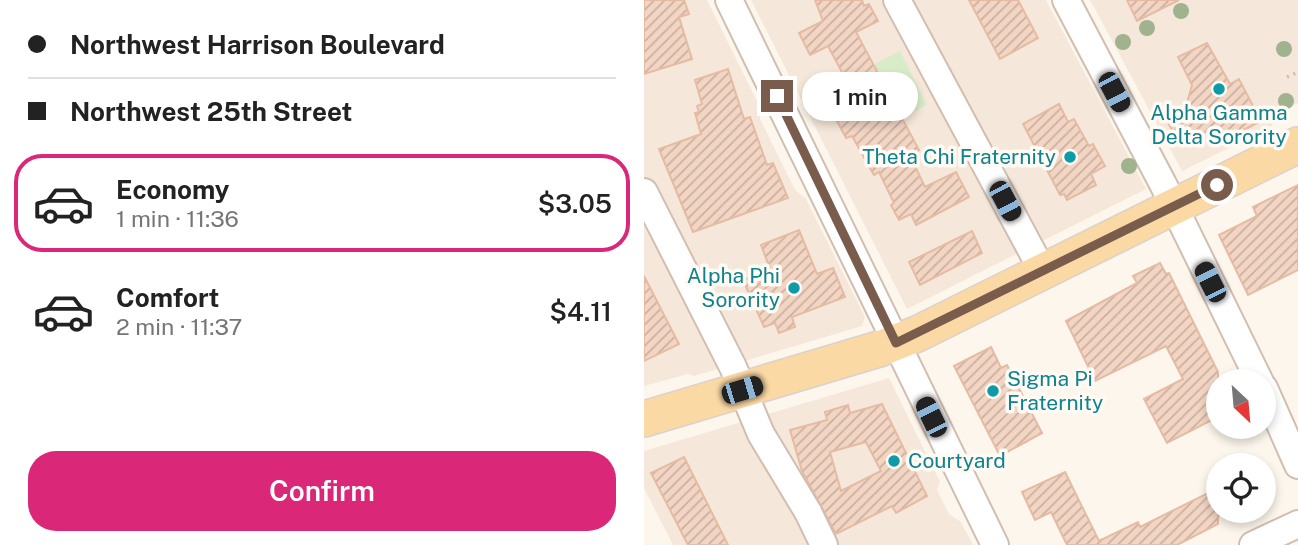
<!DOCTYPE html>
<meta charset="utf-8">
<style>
body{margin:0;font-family:"Public Sans",sans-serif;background:#f2f2f2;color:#222;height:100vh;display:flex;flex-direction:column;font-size:26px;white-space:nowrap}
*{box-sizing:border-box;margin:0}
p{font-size:23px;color:#767676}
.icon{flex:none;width:38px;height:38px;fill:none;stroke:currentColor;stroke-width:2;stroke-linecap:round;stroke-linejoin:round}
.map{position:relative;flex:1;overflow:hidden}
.details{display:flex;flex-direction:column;background:#fff;width:644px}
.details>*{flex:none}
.top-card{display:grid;align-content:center;height:154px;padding:0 28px;background:#fff}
.needle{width:46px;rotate:154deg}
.fabs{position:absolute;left:562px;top:369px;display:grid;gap:14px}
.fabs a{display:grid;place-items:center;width:70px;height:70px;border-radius:50%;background:#fff;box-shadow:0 4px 10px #0003;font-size:35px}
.end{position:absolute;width:32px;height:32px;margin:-16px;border:9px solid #7a5c4d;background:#fff;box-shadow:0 0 0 4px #fff}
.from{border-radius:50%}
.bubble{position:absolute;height:49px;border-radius:24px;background:#fff;box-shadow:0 4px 10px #0003;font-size:23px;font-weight:600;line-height:49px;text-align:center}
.car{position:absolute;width:21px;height:42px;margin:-21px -10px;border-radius:9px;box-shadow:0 0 5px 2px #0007;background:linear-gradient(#222 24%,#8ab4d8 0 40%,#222 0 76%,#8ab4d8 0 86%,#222 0)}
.top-card b{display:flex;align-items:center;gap:24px;height:66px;font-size:26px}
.top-card b+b{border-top:2px solid #e0e0e0}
.top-card i{width:18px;height:18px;background:#222}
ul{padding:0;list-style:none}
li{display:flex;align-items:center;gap:21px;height:98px;margin:0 14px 10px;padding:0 14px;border:4px solid transparent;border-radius:28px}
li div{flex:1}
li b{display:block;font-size:26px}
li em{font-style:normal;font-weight:600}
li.active{border-color:#db2777}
li>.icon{width:63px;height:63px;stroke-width:1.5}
.primary-button{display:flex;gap:14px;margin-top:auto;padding:14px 28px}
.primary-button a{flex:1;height:80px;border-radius:28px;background:#db2777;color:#fff;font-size:28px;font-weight:600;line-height:80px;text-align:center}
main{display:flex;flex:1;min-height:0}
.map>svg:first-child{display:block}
.residential{fill:#f5e8da}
.green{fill:#d8ecc9}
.building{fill:url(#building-hatch);stroke:#e6bba3;stroke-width:2;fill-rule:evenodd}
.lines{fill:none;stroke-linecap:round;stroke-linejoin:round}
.minor-casing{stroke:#d1beb0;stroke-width:30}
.major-casing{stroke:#dad1cd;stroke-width:38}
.path{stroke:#d9b8a5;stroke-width:3.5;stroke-dasharray:2 5;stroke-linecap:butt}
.minor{stroke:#fff;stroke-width:26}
.major{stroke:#fbd9a5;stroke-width:35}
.tree{fill:#a0b28e}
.route{stroke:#7a5c4d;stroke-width:9}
.culture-dot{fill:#0f9aa8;stroke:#fffaf3;stroke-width:2.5}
.labels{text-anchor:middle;stroke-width:7;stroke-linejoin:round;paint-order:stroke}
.culture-label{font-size:21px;fill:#0d838f;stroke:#fffaf3;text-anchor:end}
</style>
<main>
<section class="details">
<div class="top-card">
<b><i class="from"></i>Northwest Harrison Boulevard</b>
<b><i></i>Northwest 25th Street</b>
</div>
<ul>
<li class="active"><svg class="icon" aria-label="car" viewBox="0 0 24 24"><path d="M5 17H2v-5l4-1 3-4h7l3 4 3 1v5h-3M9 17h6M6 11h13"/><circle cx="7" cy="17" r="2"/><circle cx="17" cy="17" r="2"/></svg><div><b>Economy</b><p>1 min · 11:36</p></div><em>$3.05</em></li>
<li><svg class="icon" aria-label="car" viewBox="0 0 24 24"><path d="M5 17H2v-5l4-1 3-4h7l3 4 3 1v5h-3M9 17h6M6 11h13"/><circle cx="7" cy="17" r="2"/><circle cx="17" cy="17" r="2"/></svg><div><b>Comfort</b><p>2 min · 11:37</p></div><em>$4.11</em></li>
</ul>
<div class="primary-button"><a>Confirm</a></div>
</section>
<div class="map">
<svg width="654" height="545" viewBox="0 0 654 545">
<defs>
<pattern id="building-hatch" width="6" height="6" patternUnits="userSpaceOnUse" patternTransform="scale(1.75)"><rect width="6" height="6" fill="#f3d5c3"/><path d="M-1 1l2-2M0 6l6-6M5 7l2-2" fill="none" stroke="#cab0a1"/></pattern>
</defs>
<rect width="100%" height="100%" fill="#fdf6ec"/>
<!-- residential -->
<path class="residential" d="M0 0H63L115 105 116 119 151 190 162 199 221 317 218 326 50 376 44 374 0 386Z
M107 0H402L502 189 263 309Z
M446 0H654V103L640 110 626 128 538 171Z
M245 378 296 482 293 490 305 514 317 522 329 545H29L0 488V451Z"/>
<!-- green -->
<path class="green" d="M256 51 283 105 256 118 229 65Z"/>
<!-- building -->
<path class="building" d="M0 0H40L45 14 35 17 48 59 0 74Z
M171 0H218L220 6 225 4 234 21 212 32 275 150 267 158 281 187 312 172 325 197 272 225 267 214 255 220 247 205 250 203 235 172 230 175 208 136 202 138 193 121 202 117 193 98 208 91 184 46 166 55 155 33 179 21Z
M325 0H374L394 38 356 59Z
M483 0H535L493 21Z
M563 43 586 84 595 79 617 121 579 141 569 128 536 145 522 119 541 110 548 85 534 57Z
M84 69 100 119 106 117 123 165 129 163 144 198 49 232 15 149 57 134 51 113 55 112 53 106 58 104 51 80Z
M415 104 424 122 430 119 445 146 449 144 461 166 447 174 452 185 423 200 420 194 416 195 379 124Z
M654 185V270L604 295 575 235 613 216 609 207Z
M155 230 173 274 189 268 201 297 148 317 151 327 135 333 131 323 120 327 99 280 126 269 117 245Z
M328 231 338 253 276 285 265 262Z
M516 263 522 274 525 273 574 372V417L523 443 500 399 539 379 522 346 451 381 422 321 493 283 489 276Z
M0 276 35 344 0 361Z
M347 347 357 368 363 365 398 433 356 456 310 366Z
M238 404 283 496 252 513 248 506 192 534 158 471 146 430 183 420 181 412 204 405 206 413ZM222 442 237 471 197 491 186 452Z
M40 457 84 545H44L7 473Z
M421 472 455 541 494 522 496 527 574 488V511L579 514 574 516V524L533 545H423L407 512 391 520 378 492Z"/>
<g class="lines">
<defs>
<path id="minor" d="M85 0 351 545
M253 0 398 270
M422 0 519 184 616 382
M0 192 89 367 117 434 164 512 180 545
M620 388 654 465
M609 545 654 524"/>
<path id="major" d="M0 419 235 349 273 334 654 145"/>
</defs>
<!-- minor casing -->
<use href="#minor" class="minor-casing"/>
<!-- major casing -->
<use href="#major" class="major-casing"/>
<!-- path -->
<path class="path" d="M643 77 654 72"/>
<!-- minor -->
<use href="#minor" class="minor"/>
<!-- major -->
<use href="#major" class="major"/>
</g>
<!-- trees -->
<g class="tree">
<circle cx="537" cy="11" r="8"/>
<circle cx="503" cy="28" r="8"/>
<circle cx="479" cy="42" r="8"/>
<circle cx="640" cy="49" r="8"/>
<circle cx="642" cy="101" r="8"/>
<circle cx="485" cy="166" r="8"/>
</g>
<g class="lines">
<!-- route -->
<path class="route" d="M133 96 252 343 573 185"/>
</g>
<!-- markers -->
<g class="culture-dot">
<circle cx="575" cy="89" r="7"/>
<circle cx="426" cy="157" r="7"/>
<circle cx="150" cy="288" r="7"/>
<circle cx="349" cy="391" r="7"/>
<circle cx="250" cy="461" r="7"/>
</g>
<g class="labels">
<!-- culture labels -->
<g class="culture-label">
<text x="575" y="120" text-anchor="middle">Alpha Gamma<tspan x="575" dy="24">Delta Sorority</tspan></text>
<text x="412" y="164">Theta Chi Fraternity</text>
<text x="136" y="283">Alpha Phi<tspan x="136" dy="24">Sorority</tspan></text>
<text x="363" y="386" text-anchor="start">Sigma Pi<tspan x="363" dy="24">Fraternity</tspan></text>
<text x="264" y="468" text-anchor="start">Courtyard</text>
</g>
</g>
</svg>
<div class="fabs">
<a><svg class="needle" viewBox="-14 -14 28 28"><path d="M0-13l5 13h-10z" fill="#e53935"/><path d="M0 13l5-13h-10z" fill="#767676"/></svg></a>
<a><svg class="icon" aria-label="locate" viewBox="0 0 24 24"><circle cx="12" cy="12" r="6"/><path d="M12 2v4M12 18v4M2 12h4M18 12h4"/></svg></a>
</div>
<i class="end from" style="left:573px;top:185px"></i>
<i class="end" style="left:133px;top:96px"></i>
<div class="bubble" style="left:158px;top:72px;width:116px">1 min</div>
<i class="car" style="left:470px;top:92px;rotate:152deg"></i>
<i class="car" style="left:361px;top:201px;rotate:152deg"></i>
<i class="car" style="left:566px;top:282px;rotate:333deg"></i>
<i class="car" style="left:98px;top:390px;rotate:73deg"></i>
<i class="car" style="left:287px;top:417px;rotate:334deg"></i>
</div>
</main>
